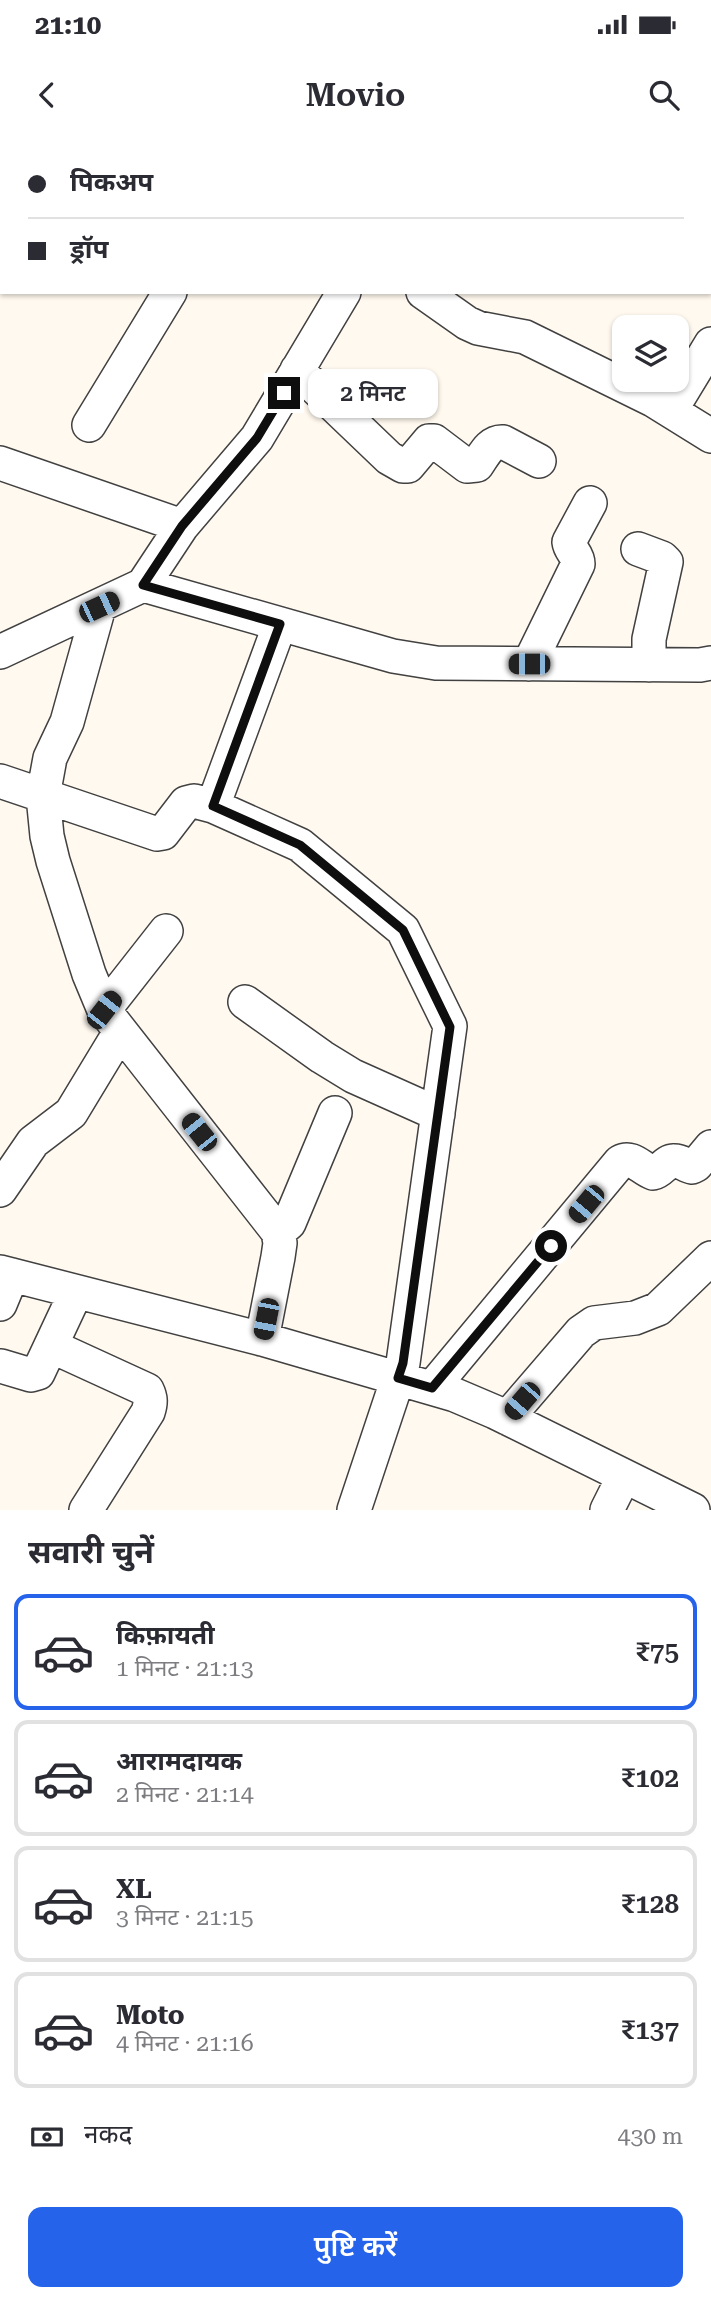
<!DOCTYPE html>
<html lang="hi">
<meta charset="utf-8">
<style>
body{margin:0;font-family:"Roboto Serif","Noto Sans Devanagari",serif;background:#f2f2f3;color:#2b2b33;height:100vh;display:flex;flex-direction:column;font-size:26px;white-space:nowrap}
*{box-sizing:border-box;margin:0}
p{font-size:23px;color:#7c7c81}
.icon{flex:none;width:38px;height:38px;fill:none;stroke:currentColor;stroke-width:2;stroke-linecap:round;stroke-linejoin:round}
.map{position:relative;height:1370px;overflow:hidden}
.sheet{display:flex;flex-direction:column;background:#fff;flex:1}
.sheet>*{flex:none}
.banner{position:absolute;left:0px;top:0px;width:712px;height:154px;box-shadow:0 2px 5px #0004;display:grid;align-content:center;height:154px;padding:0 28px;background:#fff}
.buttons{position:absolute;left:612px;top:175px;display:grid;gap:14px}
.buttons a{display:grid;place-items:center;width:77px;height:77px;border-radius:14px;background:#fff;box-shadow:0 2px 5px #0004;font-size:35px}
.end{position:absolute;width:32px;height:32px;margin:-16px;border:9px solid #0e0e0e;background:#fff;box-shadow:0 0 0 4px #fff}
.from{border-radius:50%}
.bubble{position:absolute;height:49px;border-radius:14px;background:#fff;box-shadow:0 2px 5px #0004;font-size:23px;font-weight:600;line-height:49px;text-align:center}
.car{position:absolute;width:21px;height:42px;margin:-21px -10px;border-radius:9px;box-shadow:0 0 5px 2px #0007;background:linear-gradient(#222 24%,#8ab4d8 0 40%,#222 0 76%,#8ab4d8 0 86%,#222 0)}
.banner b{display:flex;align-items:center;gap:24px;height:66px;font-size:26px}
.banner b+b{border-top:2px solid #e1e1e2}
.banner i{width:18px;height:18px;background:#2b2b33}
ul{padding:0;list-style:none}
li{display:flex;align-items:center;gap:21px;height:116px;margin:0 14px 10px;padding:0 14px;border:4px solid #e1e1e2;border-radius:14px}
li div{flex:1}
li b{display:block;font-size:26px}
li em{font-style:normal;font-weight:600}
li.on{border-color:#2563eb}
li>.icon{width:63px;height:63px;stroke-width:1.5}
h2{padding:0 28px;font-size:32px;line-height:84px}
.pay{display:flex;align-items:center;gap:18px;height:77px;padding:0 28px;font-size:26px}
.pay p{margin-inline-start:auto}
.button{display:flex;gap:14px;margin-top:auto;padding:14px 28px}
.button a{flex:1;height:80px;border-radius:14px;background:#2563eb;color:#fff;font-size:28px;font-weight:600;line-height:80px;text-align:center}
.status{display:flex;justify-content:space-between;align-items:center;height:49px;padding:0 35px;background:#fff;direction:ltr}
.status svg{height:19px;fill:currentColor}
header{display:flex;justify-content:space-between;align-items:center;height:91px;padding:0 28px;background:#fff;font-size:32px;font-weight:600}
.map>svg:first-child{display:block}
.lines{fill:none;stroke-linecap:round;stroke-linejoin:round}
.minor-casing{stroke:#414141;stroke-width:36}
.minor{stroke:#fff;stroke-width:33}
.route{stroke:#0e0e0e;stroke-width:9}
</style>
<div class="status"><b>21:10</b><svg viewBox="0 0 49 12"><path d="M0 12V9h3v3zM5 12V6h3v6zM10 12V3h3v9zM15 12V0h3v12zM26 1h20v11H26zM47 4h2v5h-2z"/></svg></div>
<header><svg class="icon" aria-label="back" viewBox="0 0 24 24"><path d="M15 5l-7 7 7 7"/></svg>Movio<svg class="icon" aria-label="search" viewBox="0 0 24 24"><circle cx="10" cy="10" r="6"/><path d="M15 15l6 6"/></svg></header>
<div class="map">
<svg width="711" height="1370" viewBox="0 0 711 1370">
<rect width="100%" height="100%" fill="#fff9ef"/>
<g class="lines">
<defs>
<path id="minor" d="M216 0 219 2
M539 0 541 2
M698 0 705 2
M30 2 31 0
M167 2 168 0
M327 2 328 0
M502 2 504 0
M0 42 2 40
M710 100H711
M423 152 467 183 478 188 525 197 653 260 711 296
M297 230 389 318 403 326H408L429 301H434L467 326 477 325C484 315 490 301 503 302L539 321
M671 270 711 204
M89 285 170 152
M0 323 182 386
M638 409 662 418 666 422 649 499V525
M143 445 393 516 436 523 700 525 711 523
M99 467 67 582 50 618 43 656 47 696 53 721 89 834 104 870 278 1092 280 1103 278 1117 262 1199
M0 512 143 445 182 386 257 298 344 152
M529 524 578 424C578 414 570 411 569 402L590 363
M0 641 157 694 163 693 186 663 194 661 213 666 300 705 403 790 450 886 403 1223 354 1370
M213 666 280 484
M245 862 322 917 353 936 438 974
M104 870 166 791
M0 1050 33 1002 71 973 120 892
M278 1092 289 1083 335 973
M0 1132 262 1199 455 1255 495 1272 693 1370
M0 1164 12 1135
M51 1206 147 1250C151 1258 151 1263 148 1272L86 1370
M1 1226 31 1235 38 1233 76 1152
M432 1248 620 1022C633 1015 641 1029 653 1033 662 1031 665 1021 674 1021 680 1020 686 1026 692 1027L696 1025 711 1007
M507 1278 581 1192 594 1183 635 1178 658 1169 711 1118
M607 1370 624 1336"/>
</defs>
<!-- minor casing -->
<use href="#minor" class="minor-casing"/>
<!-- minor -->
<use href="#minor" class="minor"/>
</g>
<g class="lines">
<!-- route -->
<path class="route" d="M284 253 257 298 182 386 143 445 280 484 213 666 300 705 403 790 450 887 403 1223 398 1238 432 1248 551 1106"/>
</g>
</svg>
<div class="buttons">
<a><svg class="icon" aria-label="layers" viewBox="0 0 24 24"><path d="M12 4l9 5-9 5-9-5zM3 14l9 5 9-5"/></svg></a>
</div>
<i class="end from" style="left:551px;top:1106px"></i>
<i class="end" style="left:284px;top:253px"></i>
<div class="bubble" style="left:308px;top:229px;width:130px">2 मिनट</div>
<i class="car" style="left:99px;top:467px;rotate:65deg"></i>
<i class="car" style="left:529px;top:524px;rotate:270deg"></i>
<i class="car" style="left:104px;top:870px;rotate:38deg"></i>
<i class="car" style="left:199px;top:992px;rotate:321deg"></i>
<i class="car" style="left:586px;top:1064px;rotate:220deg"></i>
<i class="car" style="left:266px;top:1179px;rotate:191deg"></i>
<i class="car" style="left:522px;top:1261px;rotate:221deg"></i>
<div class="banner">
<b><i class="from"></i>पिकअप</b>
<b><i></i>ड्रॉप</b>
</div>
</div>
<section class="sheet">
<h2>सवारी चुनें</h2>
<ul>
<li class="on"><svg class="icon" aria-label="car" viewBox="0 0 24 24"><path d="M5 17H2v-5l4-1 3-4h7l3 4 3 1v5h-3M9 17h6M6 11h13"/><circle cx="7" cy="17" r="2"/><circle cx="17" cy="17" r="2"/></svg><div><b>किफ़ायती</b><p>1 मिनट · 21:13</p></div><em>₹75</em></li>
<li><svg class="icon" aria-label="car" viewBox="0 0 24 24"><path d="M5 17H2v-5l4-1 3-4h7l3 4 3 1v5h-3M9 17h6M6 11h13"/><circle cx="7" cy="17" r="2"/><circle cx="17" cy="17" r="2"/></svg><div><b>आरामदायक</b><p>2 मिनट · 21:14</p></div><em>₹102</em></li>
<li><svg class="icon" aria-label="car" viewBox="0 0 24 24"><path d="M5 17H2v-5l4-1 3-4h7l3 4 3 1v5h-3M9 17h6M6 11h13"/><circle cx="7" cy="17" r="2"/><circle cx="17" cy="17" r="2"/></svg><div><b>XL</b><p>3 मिनट · 21:15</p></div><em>₹128</em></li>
<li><svg class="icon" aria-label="car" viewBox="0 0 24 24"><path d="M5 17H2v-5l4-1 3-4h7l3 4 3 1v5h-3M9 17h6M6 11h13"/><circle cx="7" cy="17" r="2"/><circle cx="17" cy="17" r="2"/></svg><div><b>Moto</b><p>4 मिनट · 21:16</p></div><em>₹137</em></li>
</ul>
<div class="pay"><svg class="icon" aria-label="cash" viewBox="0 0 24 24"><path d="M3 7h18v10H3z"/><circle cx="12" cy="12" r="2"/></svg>नकद<p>430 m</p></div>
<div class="button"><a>पुष्टि करें</a></div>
</section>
